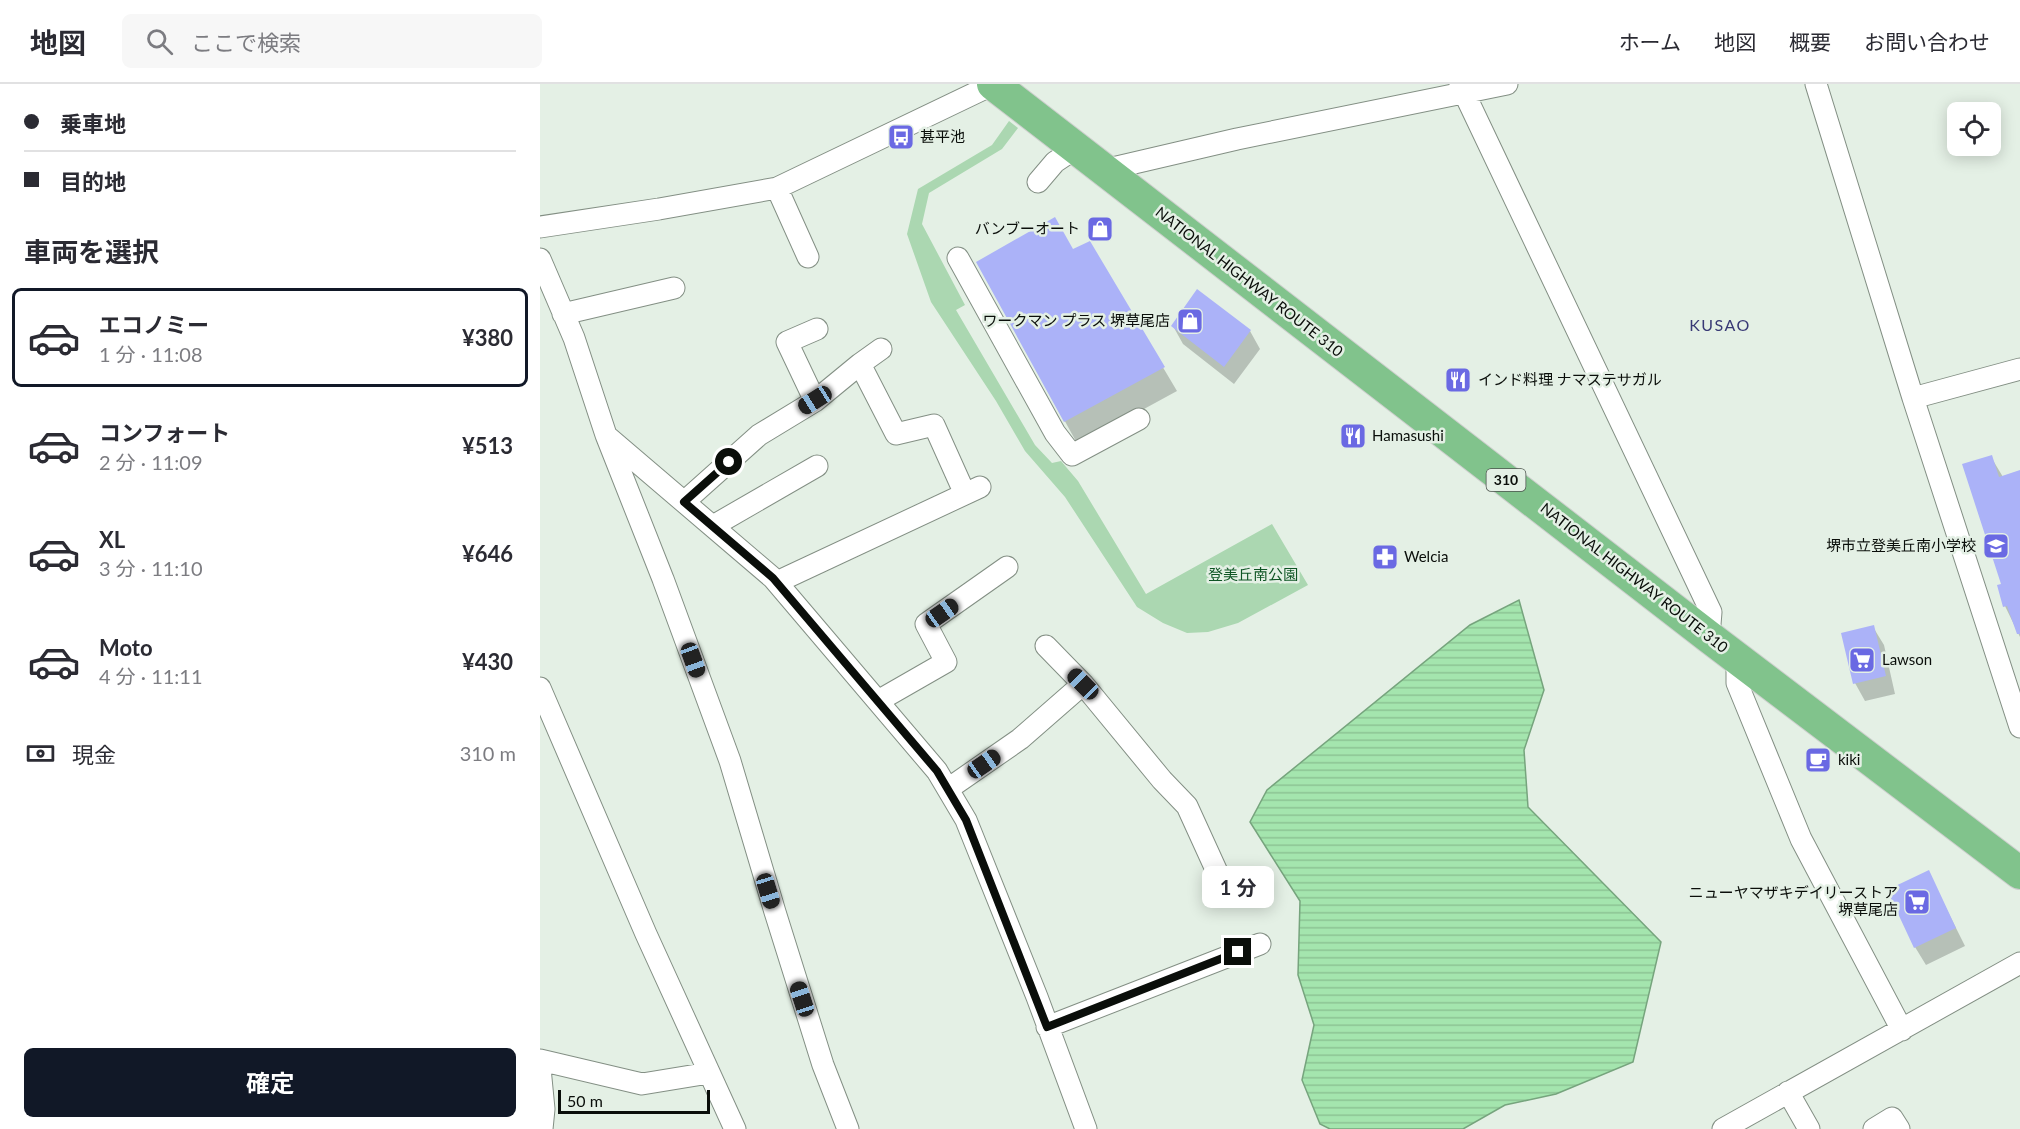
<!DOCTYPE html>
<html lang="ja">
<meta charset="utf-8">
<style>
body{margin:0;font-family:Lato,"Noto Sans JP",sans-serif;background:#f7f7f7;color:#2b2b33;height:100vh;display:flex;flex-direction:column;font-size:22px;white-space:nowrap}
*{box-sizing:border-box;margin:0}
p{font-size:20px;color:#7c7c81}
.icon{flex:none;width:33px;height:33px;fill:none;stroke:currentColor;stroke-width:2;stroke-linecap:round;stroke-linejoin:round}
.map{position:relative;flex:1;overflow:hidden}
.drawer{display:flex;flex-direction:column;background:#fff;width:540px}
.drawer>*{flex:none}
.banner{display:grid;align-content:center;height:132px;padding:0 24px;background:#fff}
.controls{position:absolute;left:1407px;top:18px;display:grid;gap:12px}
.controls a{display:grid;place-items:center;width:54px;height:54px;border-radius:9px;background:#fff;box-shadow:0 3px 15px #0003;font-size:30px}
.scale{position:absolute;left:18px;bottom:15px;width:152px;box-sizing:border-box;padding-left:6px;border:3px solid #0a0e0a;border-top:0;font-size:16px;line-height:21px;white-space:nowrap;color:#0a0e0a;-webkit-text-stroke:4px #e4f0e5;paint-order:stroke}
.end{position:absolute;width:27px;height:27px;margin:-14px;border:8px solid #0a0e0a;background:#fff;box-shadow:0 0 0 3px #fff}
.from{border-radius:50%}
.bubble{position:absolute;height:42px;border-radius:9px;background:#fff;box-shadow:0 3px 15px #0003;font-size:20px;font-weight:700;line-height:42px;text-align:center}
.car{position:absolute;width:18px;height:36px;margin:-18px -9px;border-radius:8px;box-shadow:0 0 4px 2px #0007;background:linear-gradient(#222 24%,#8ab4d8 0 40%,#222 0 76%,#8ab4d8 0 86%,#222 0)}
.banner b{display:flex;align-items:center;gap:21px;height:57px;font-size:22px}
.banner b+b{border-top:2px solid #e1e1e2}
.banner i{width:15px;height:15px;background:#2b2b33}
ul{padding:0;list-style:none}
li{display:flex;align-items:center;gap:18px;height:99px;margin:0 12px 9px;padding:0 12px;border:3px solid transparent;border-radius:9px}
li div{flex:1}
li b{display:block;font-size:22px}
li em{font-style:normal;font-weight:700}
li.active{border-color:#111827}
li>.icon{width:54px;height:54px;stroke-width:1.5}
h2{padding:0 24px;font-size:27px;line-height:72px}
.pay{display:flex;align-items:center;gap:15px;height:66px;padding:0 24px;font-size:22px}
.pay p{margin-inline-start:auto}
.action{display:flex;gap:12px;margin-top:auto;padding:12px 24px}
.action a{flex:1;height:69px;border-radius:9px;background:#111827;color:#fff;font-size:24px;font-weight:700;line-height:69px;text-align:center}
header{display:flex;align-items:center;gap:36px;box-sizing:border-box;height:84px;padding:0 30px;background:#fff;border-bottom:2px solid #e1e1e2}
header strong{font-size:28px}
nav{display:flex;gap:33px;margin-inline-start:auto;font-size:21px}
.search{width:420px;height:54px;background:#f7f7f7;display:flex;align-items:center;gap:15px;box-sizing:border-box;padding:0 21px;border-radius:9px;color:#7c7c81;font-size:22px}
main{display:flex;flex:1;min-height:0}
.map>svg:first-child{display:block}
.park{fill:#abd7b1}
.water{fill:url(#water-rules);stroke:#76a47d;stroke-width:1.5}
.shadow{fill:#0003}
.building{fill:#abb2f8}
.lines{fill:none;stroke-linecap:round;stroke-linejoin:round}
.minor-casing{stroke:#838f84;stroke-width:23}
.highway-casing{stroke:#cecfce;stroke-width:34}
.minor{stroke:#fff;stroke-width:21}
.highway{stroke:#81c38c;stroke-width:32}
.route{stroke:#0a0e0a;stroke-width:8}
.labels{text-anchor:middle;stroke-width:5;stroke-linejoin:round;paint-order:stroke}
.shield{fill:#e4f0e5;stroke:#4b524c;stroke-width:1.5}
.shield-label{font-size:14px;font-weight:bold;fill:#0a0e0a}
.poi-label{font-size:15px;fill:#0a0e0a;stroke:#e4f0e5;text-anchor:start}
.street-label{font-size:15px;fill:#0a0e0a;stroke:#e4f0e5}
.park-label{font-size:15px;fill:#0e5524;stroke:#e4f0e5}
.neighbourhood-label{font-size:16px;letter-spacing:1.5px;fill:#383975;stroke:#e4f0e5}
</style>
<header>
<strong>地図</strong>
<div class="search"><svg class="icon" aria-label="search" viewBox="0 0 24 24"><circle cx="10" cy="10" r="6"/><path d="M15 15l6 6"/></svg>ここで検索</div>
<nav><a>ホーム</a><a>地図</a><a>概要</a><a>お問い合わせ</a></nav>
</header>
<main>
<section class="drawer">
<div class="banner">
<b><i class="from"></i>乗車地</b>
<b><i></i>目的地</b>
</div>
<h2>車両を選択</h2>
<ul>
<li class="active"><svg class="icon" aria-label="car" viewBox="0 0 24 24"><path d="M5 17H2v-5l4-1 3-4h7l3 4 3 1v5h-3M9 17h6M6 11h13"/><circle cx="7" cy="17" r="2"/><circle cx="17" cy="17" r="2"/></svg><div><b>エコノミー</b><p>1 分 · 11:08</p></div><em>¥380</em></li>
<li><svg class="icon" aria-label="car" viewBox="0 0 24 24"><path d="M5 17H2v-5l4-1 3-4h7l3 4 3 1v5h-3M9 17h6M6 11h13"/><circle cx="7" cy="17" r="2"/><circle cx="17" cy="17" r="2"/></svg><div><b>コンフォート</b><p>2 分 · 11:09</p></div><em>¥513</em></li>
<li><svg class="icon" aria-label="car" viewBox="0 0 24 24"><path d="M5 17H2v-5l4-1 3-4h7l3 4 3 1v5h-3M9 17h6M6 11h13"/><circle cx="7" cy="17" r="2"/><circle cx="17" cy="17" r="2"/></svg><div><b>XL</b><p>3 分 · 11:10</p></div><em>¥646</em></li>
<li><svg class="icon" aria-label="car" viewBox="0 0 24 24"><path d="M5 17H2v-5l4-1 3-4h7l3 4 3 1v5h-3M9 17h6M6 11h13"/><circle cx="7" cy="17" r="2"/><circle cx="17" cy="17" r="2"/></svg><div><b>Moto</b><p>4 分 · 11:11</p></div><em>¥430</em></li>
</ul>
<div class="pay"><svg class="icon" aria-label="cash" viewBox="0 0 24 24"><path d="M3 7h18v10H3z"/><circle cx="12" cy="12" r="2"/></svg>現金<p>310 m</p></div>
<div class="action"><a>確定</a></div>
</section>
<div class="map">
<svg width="1480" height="1045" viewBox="0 0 1480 1045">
<defs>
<pattern id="water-rules" width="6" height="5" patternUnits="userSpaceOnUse" patternTransform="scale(1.5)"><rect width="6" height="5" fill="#a4e5ae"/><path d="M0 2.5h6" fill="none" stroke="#8cc394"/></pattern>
</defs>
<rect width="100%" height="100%" fill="#e4f0e5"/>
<!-- park -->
<path class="park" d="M469 37 478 44 462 65 389 109 382 140 425 221 416 226 495 361 512 379 521 377 538 397 606 510 732 440 768 501 698 539 668 548 647 549 623 539 597 523 525 413 485 367 456 317 391 218 367 150 378 105 452 61Z"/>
<!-- water -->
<path class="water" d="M979 516 1004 606 984 666 988 723 1121 858 1093 978 1016 1010 965 1021 923 1045H790L780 1040 762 996 774 941 758 891 760 817 710 738 727 706 930 541Z"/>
<!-- shadow -->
<path class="shadow" d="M549 159 637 307 538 361 438 179 533 167Z
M657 207 710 247 720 265 694 300 643 260 633 242Z
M1451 373 1463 393 1480 388V553L1465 522Z
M1333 543 1344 561 1355 610 1325 617 1315 599Z
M1388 788 1425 862 1386 881 1375 863Z"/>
<!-- building -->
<path class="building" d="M515 133 533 165 550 157 625 283 524 338 436 178Z
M657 205 711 246 684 283 631 242Z
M1452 371 1459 393 1480 386V550H1477L1467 522 1463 523 1457 501 1461 500 1422 380Z
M1334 541 1346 592 1313 600 1301 549Z
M1389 786 1416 844 1374 864 1347 806Z"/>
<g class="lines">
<defs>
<path id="minor" d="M920 0 1171 528 1169 553
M1276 0 1373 314
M564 86 697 55 967 0
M498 98 515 78 536 64
M237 104 268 173
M0 143 119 125 237 104 454 0
M418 174 515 349 532 371 599 335
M0 175 34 254 66 351 123 495 190 677 235 828 283 981 308 1045
M23 230 134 204
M320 280 341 265
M1480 285 1373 314 1480 643
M275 317 247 258 277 245
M69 354 233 494 397 687 426 736 497 913 546 1045
M144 418 219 351 275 317 320 280 356 350 394 341 425 410
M173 442 277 382
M237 498 440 403
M506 562 543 600 622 696 647 722 678 790
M1197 573V599L1261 755 1362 946
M0 604 106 850 195 1045
M338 617 406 578 386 540 467 483
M408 705 480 655 543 600
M507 943 720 860
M0 976 102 1000 169 989
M0 984 4 1025 2 1045
M1248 1008 1269 1045
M1183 1045 1480 879
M1334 1045 1352 1034 1359 1045"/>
<path id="highway" d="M453 0 1169 553 1480 789"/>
</defs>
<!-- minor casing -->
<use href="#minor" class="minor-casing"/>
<!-- highway casing -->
<use href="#highway" class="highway-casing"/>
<!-- minor -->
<use href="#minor" class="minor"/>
<!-- highway -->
<use href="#highway" class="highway"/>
</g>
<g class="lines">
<!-- route -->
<path class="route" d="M189 378 144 418 233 494 397 687 426 736 507 943 698 868"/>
</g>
<!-- icons -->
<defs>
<symbol id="bus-square" viewBox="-11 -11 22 22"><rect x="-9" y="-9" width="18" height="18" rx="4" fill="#6a69e3" stroke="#e4f0e5"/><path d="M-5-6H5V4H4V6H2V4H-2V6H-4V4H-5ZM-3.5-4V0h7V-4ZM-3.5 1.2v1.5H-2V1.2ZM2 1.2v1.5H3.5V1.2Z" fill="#fff"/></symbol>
<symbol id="shop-square" viewBox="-11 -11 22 22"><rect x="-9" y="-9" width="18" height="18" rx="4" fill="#6a69e3" stroke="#e4f0e5"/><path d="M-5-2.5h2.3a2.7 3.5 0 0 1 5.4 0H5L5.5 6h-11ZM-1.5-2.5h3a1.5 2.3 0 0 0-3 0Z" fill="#fff"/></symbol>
<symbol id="restaurant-square" viewBox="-11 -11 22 22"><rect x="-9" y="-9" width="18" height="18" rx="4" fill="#6a69e3" stroke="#e4f0e5"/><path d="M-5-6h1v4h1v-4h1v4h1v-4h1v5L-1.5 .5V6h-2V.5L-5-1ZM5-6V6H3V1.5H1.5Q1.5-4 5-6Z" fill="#fff"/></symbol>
<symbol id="school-square" viewBox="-11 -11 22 22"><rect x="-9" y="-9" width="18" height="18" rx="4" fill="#6a69e3" stroke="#e4f0e5"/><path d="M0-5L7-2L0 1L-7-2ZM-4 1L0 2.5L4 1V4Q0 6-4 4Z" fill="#fff"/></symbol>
<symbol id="pharmacy-square" viewBox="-11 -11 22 22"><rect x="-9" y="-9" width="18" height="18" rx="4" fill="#6a69e3" stroke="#e4f0e5"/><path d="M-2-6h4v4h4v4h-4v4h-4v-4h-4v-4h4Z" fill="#fff"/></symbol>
<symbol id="supermarket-square" viewBox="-11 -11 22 22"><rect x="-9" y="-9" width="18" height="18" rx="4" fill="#6a69e3" stroke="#e4f0e5"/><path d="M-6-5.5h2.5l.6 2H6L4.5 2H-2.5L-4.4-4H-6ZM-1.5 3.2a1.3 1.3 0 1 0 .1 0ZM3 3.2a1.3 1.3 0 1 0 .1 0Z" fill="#fff"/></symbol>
<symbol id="cafe-square" viewBox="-11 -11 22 22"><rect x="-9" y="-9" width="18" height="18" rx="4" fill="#6a69e3" stroke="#e4f0e5"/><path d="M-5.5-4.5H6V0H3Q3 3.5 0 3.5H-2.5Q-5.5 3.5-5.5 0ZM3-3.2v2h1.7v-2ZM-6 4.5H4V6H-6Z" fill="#fff"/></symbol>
</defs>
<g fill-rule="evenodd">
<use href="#bus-square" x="346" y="38" width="30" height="30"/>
<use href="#shop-square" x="545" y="130" width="30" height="30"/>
<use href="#shop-square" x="635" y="222" width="30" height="30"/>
<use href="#restaurant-square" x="903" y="281" width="30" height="30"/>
<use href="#restaurant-square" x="798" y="337" width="30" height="30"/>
<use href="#school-square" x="1441" y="447" width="30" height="30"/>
<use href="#pharmacy-square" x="830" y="458" width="30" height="30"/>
<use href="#supermarket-square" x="1307" y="561" width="30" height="30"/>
<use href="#cafe-square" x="1263" y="661" width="30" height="30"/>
<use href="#supermarket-square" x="1362" y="803" width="30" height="30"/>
</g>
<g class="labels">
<!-- shield labels -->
<rect class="shield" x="946.5" y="385" width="39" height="22" rx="4.5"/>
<g class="shield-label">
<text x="966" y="401">310</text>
</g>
<!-- poi labels -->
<g class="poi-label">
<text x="380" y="58">甚平池</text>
<text x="540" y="150" text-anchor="end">バンブーオート</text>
<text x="630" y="242" text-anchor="end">ワークマン プラス 堺草尾店</text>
<text x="938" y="301">インド料理 ナマステサガル</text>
<text x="832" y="357">Hamasushi</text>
<text x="1436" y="467" text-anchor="end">堺市立登美丘南小学校</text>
<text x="864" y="478">Welcia</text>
<text x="1342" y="581">Lawson</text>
<text x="1298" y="681">kiki</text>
<text x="1358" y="814" text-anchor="end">ニューヤマザキデイリーストア<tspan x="1358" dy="17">堺草尾店</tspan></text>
</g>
<!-- street labels -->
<g class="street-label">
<text transform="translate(709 198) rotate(38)" y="5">NATIONAL HIGHWAY ROUTE 310</text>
<text transform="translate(1094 494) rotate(38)" y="5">NATIONAL HIGHWAY ROUTE 310</text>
</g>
<!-- park labels -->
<g class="park-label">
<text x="713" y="496">登美丘南公園</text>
</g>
<!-- neighbourhood labels -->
<g class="neighbourhood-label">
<text x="1180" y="247">KUSAO</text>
</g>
</g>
</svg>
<div class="controls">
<a><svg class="icon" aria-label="locate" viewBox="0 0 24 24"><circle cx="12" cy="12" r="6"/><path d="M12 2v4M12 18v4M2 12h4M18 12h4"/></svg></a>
</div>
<div class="scale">50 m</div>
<i class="end from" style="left:189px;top:378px"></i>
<i class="end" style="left:698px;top:868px"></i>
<div class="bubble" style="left:662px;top:782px;width:72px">1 分</div>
<i class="car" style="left:275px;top:316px;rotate:238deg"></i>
<i class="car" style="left:402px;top:529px;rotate:55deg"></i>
<i class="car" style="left:153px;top:576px;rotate:160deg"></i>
<i class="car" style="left:543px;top:600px;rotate:315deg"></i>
<i class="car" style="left:444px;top:680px;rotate:55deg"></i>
<i class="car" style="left:228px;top:807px;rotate:163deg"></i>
<i class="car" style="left:262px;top:915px;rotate:342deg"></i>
</div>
</main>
